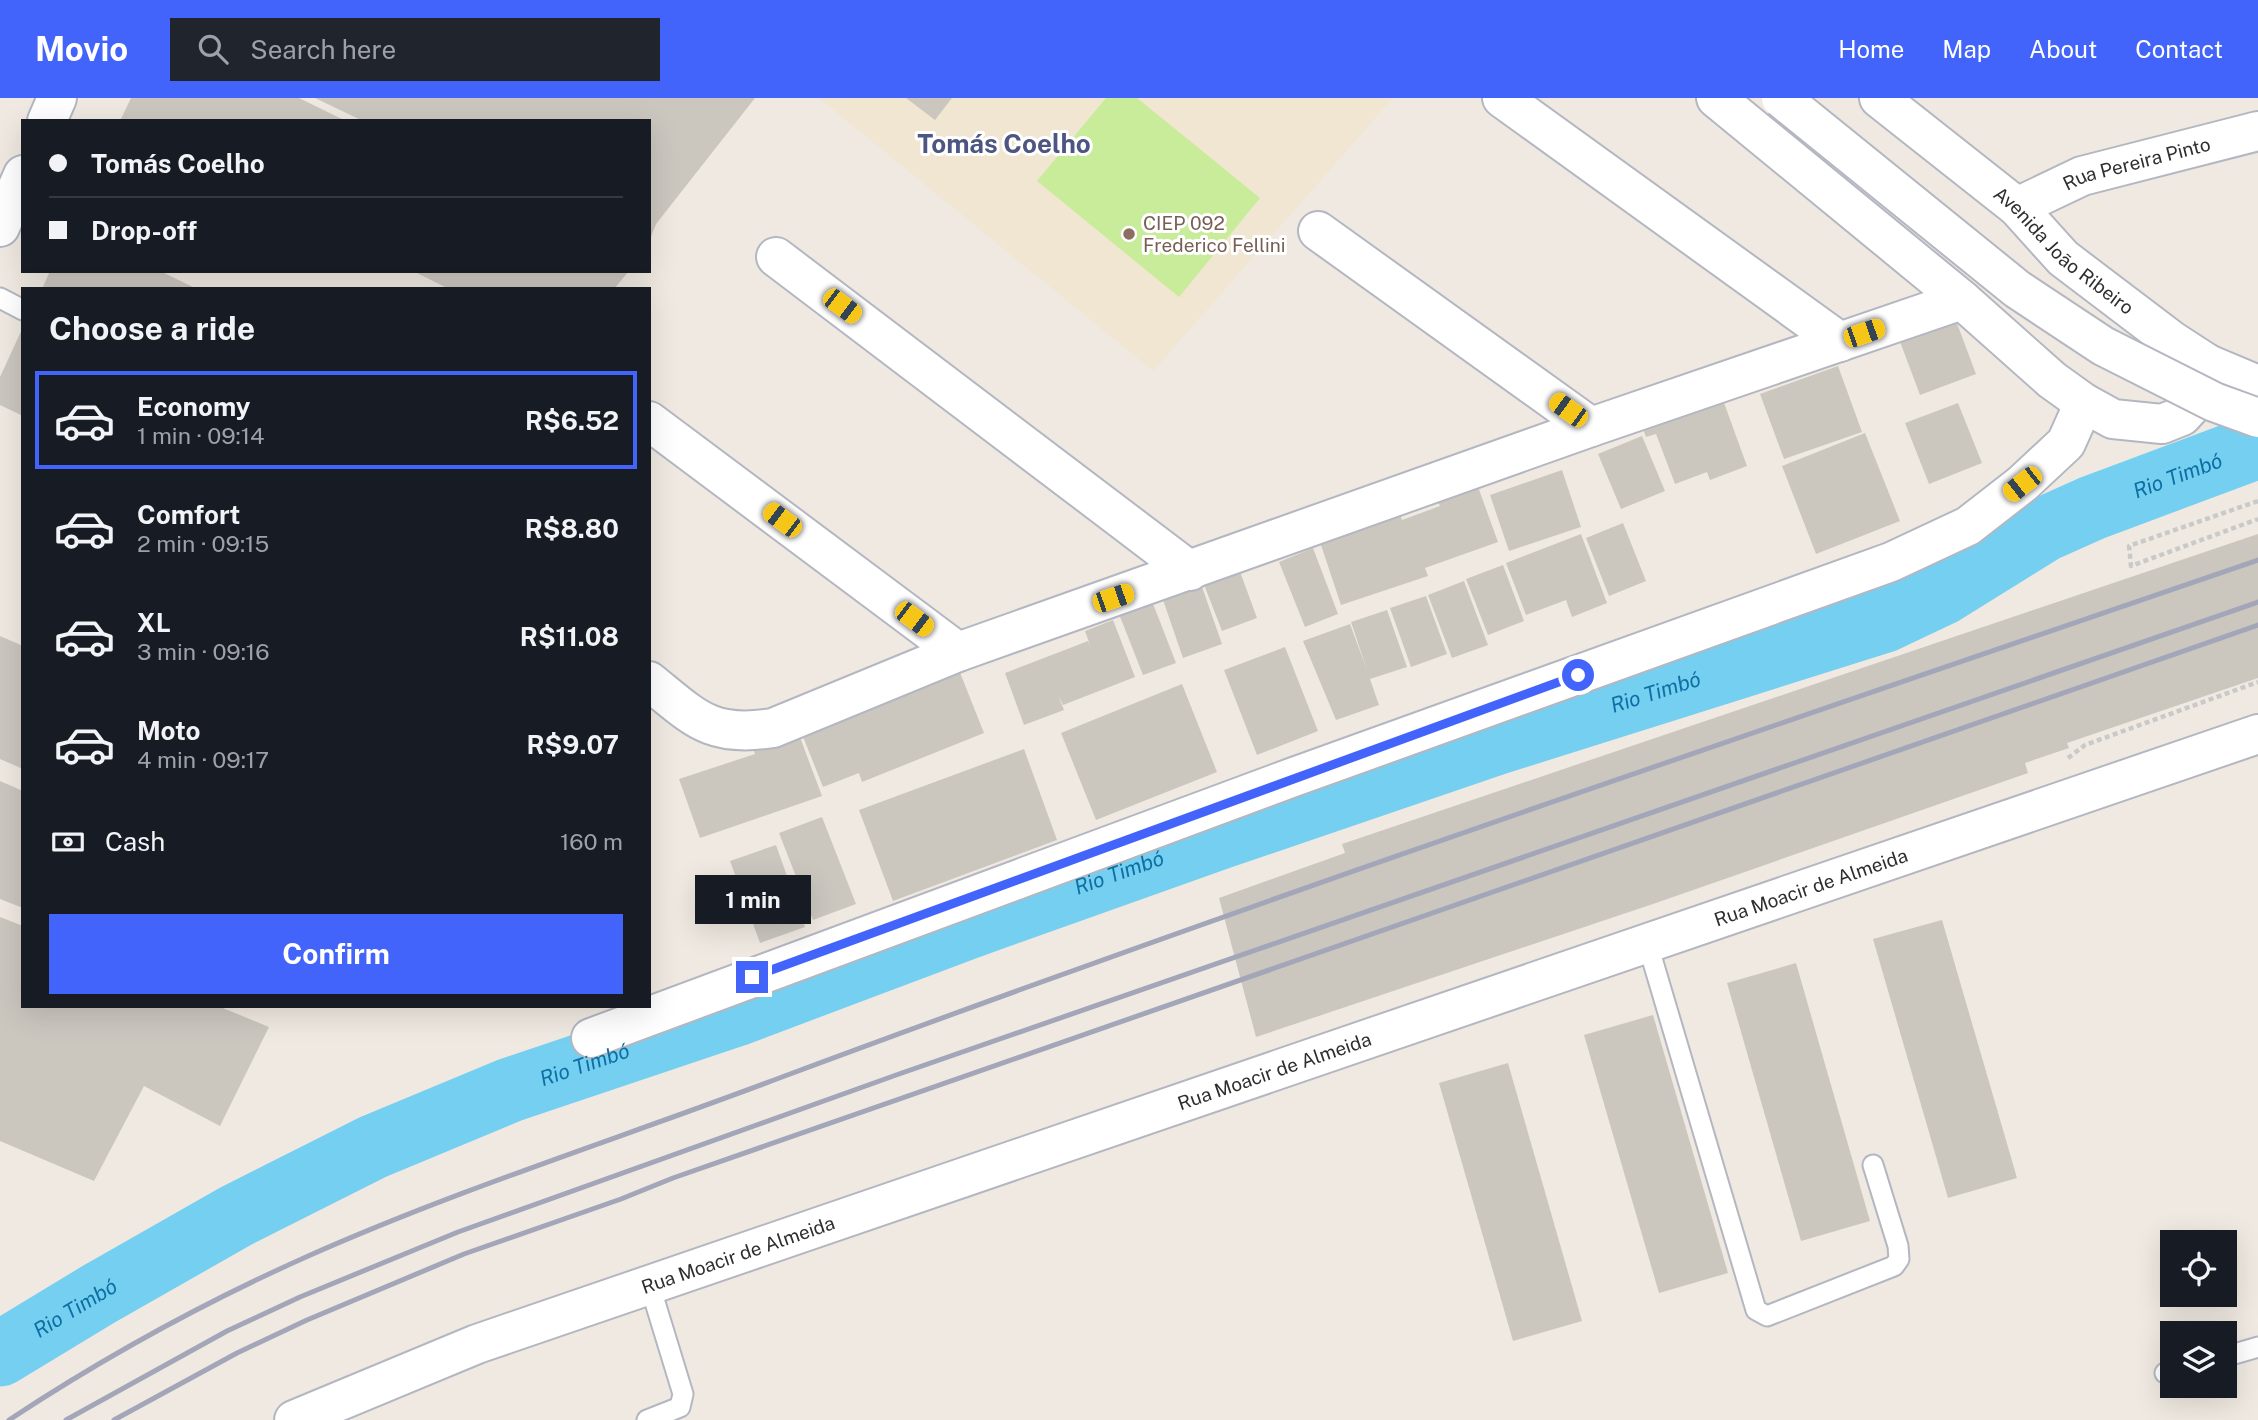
<!DOCTYPE html>
<meta charset="utf-8">
<style>
body{margin:0;font-family:"Public Sans",sans-serif;background:#20242c;color:#f1f3f6;height:100vh;display:flex;flex-direction:column;font-size:26px;white-space:nowrap}
*{box-sizing:border-box;margin:0}
p{font-size:23px;color:#9ea1a6}
.icon{flex:none;width:38px;height:38px;fill:none;stroke:currentColor;stroke-width:2;stroke-linecap:round;stroke-linejoin:round}
.map{position:relative;flex:1;overflow:hidden}
.details{position:absolute;left:21px;top:189px;width:630px;height:721px;display:flex;flex-direction:column;background:#171b24;border-radius:0px;box-shadow:0 7px 28px #0002}
.details>*{flex:none}
.banner{position:absolute;left:21px;top:21px;width:630px;height:154px;border-radius:0px;box-shadow:0 7px 28px #0002;display:grid;align-content:center;height:154px;padding:0 28px;background:#171b24}
.buttons{position:absolute;left:2160px;top:1132px;display:grid;gap:14px}
.buttons a{display:grid;place-items:center;width:77px;height:77px;border-radius:0px;background:#171b24;box-shadow:0 7px 28px #0002;font-size:35px}
.end{position:absolute;width:32px;height:32px;margin:-16px;border:9px solid #4264fb;background:#fff;box-shadow:0 0 0 4px #fff}
.from{border-radius:50%}
.bubble{position:absolute;height:49px;border-radius:0px;background:#171b24;box-shadow:0 7px 28px #0002;font-size:23px;font-weight:700;line-height:49px;text-align:center}
.car{position:absolute;width:21px;height:42px;margin:-21px -10px;border-radius:9px;box-shadow:0 0 5px 2px #0007;background:linear-gradient(#f5c518 24%,#345 0 40%,#f5c518 0 76%,#345 0 86%,#f5c518 0)}
.banner b{display:flex;align-items:center;gap:24px;height:66px;font-size:26px}
.banner b+b{border-top:2px solid #363941}
.banner i{width:18px;height:18px;background:#f1f3f6}
ul{padding:0;list-style:none}
li{display:flex;align-items:center;gap:21px;height:98px;margin:0 14px 10px;padding:0 14px;border:4px solid transparent;border-radius:0px}
li div{flex:1}
li b{display:block;font-size:26px}
li em{font-style:normal;font-weight:700}
li.current{border-color:#4264fb}
li>.icon{width:63px;height:63px;stroke-width:1.5}
h2{padding:0 28px;font-size:32px;line-height:84px}
.pay{display:flex;align-items:center;gap:18px;height:77px;padding:0 28px;font-size:26px}
.pay p{margin-inline-start:auto}
.cta{display:flex;gap:14px;margin-top:auto;padding:14px 28px}
.cta a{flex:1;height:80px;border-radius:0px;background:#4264fb;color:#fff;font-size:28px;font-weight:700;line-height:80px;text-align:center}
header{display:flex;align-items:center;gap:42px;box-sizing:border-box;height:98px;padding:0 35px;background:#4264fb;color:#fff}
header strong{font-size:33px}
nav{display:flex;gap:38px;margin-inline-start:auto;font-size:24px}
.search{width:490px;height:63px;background:#20242c;display:flex;align-items:center;gap:18px;box-sizing:border-box;padding:0 24px;border-radius:0px;color:#9ea1a6;font-size:26px}
.map>svg:first-child{display:block}
.education{fill:#f0e6d1}
.pitch{fill:#c9ec9a}
.lines{fill:none;stroke-linecap:round;stroke-linejoin:round}
.river{stroke:#75cff0;stroke-width:65}
.building{fill:#cbc7bf}
.lane-casing{stroke:#b4b7c1;stroke-width:23}
.street-casing{stroke:#b4b7c1;stroke-width:42}
.secondary-casing{stroke:#b4b7c1;stroke-width:42}
.path{stroke:#c9c9c9;stroke-width:4.5;stroke-dasharray:5 3.5;stroke-linecap:butt}
.lane{stroke:#fff;stroke-width:19}
.street{stroke:#fff;stroke-width:38}
.secondary{stroke:#fff;stroke-width:38}
.rail{stroke:#a3a6b8;stroke-width:5}
.secondary-bridge-casing{stroke:#b4b7c1;stroke-width:42;stroke-linecap:butt}
.secondary-bridge{stroke:#fff;stroke-width:38}
.route{stroke:#4264fb;stroke-width:9}
.education-dot{fill:#8d6e63;stroke:#fff;stroke-width:2.5}
.labels{text-anchor:middle;stroke-width:6;stroke-linejoin:round;paint-order:stroke}
.street-label{font-size:19px;fill:#2e2e2e;stroke:#fff}
.education-label{font-size:19px;fill:#785e54;stroke:#fff;text-anchor:start}
.water-label{font-size:21px;font-style:italic;fill:#0d6fa3;stroke:#fff}
.district-label{font-size:26px;font-weight:bold;fill:#4d5680;stroke:#fff}
</style>
<header>
<strong>Movio</strong>
<div class="search"><svg class="icon" aria-label="search" viewBox="0 0 24 24"><circle cx="10" cy="10" r="6"/><path d="M15 15l6 6"/></svg>Search here</div>
<nav><a>Home</a><a>Map</a><a>About</a><a>Contact</a></nav>
</header>
<div class="map">
<svg width="2258" height="1322" viewBox="0 0 2258 1322">
<rect width="100%" height="100%" fill="#efe9e1"/>
<!-- education -->
<path class="education" d="M819 0H1393L1153 273Z"/>
<!-- pitch -->
<path class="pitch" d="M1106 0H1137L1260 100 1179 199 1037 83Z"/>
<g class="lines">
<!-- river -->
<path class="river" id="s1" d="M0 1256 99 1196 236 1118 373 1049 510 992 736 916 967 829 1220 739 1495 645 1885 522 1942 495 2045 431 2092 410 2258 348"/>
</g>
<!-- building -->
<path class="building" d="M131 0H299L346 23H120Z
M315 0H755L656 126 649 144V23H363Z
M906 0H952L935 22Z
M50 173H160L197 191H42Z
M413 173H629L614 191H449Z
M1955 220 1976 276 1920 297 1899 241Z
M23 229V318L0 307V279Z
M1838 268 1862 334 1784 361 1760 296Z
M1719 291 1747 368 1710 382 1707 374 1675 386 1656 336 1646 339 1638 317Z
M1958 305 1982 365 1929 386 1905 325Z
M1865 335 1900 423 1816 456 1782 368Z
M1642 338 1665 393 1621 411 1598 356Z
M1562 372 1581 429 1509 453 1490 397Z
M1477 386 1498 444 1425 470 1428 478 1341 507 1315 429 1395 404 1402 422 1440 408 1437 401Z
M1623 425 1646 483 1609 498 1586 440Z
M1581 436 1607 505 1572 519 1566 502 1526 517 1506 465Z
M2258 436V580L2067 645 2069 650 2025 665 2028 675 1653 806 1256 939 1219 800 1345 755 1342 746Z
M1313 450 1338 516 1305 529 1279 464Z
M1503 467 1524 523 1488 537 1466 481Z
M1239 471 1257 520 1222 533 1203 484Z
M1464 483 1488 547 1452 560 1428 497Z
M1201 486 1222 546 1183 560 1162 499Z
M1426 498 1447 556 1411 569 1390 510Z
M1152 503 1176 565 1143 577 1119 516Z
M1387 512 1407 569 1370 581 1379 607 1336 622 1303 543 1350 526 1367 572 1351 524Z
M1113 522 1135 579 1063 607 1058 597 1064 612 1024 627 1005 575 1088 543 1091 550 1085 533Z
M0 538 23 548V671L0 661Z
M1285 549 1318 633 1257 657 1224 572Z
M955 562 984 635 862 684 859 675 823 689 800 631Z
M1182 586 1217 674 1096 722 1061 635Z
M798 634 822 698 700 740 679 681 755 656 753 651Z
M1024 651 1057 742 893 803 859 712Z
M0 683 23 693V810L0 801Z
M822 719 856 806 813 822 779 735Z
M776 747 805 829 760 845 730 763Z
M0 819 23 828V908H218L269 929 220 1028 144 988 94 1083 0 1043Z
M1942 822 2017 1080 1948 1100 1873 841Z
M1796 865 1870 1123 1801 1143 1727 885Z
M1653 917 1728 1175 1659 1195 1584 937Z
M1508 965 1582 1223 1513 1243 1439 985Z"/>
<g class="lines">
<defs>
<path id="lane" d="M0 200 23 212
M1648 847 1756 1212 1767 1218 1894 1168 1899 1161 1898 1148 1873 1067
M2224 1259 2258 1249
M2165 1275 2172 1273
M647 1322 680 1309 683 1296 650 1188"/>
<g id="street">
<path d="M1502 0 1840 244"/>
<path d="M1716 0 1962 202 2052 282 2084 305 2113 321 2162 326 2182 318 2193 306 2202 291 2208 266"/>
<path id="s2" d="M1879 0 2017 109 2063 160 2171 242 2208 266 2258 287"/>
<path id="s3" d="M2017 109 2082 78 2258 33"/>
<path d="M1318 133 1591 329"/>
<path d="M776 159 1190 473"/>
<path d="M649 323 958 554"/>
<path d="M649 583C695 620 710 640 773 630L958 554 1591 329 1962 202"/>
<path d="M591 940 1291 680 1891 464 1968 428 2022 386 2066 345 2084 305"/>
</g>
<g id="secondary">
<path d="M47 23 57 0"/>
<path d="M0 129 23 77"/>
<path id="s4" d="M294 1322 477 1246 2258 636"/>
</g>
</defs>
<!-- lane casing -->
<use href="#lane" class="lane-casing"/>
<!-- street casing -->
<use href="#street" class="street-casing"/>
<!-- secondary casing -->
<use href="#secondary" class="secondary-casing"/>
<!-- path -->
<path class="path" d="M2258 403 2129 448 2131 468 2258 421
M2068 660 2085 647 2258 584"/>
<!-- lane -->
<use href="#lane" class="lane"/>
<!-- street -->
<use href="#street" class="street"/>
<!-- secondary -->
<use href="#secondary" class="secondary"/>
<!-- rail -->
<path class="rail" d="M9 1322C103 1260 203 1205 306 1159 461 1090 624 1039 782 979 1271 797 1765 631 2258 462
M66 1322 227 1233 300 1199 458 1134 899 976 2258 504
M114 1322 237 1255 307 1222 464 1156 621 1101 673 1080 2258 527"/>
<defs>
<path id="secondary-bridge" d="M1781 0 2017 191 2103 248 2214 304 2258 320"/>
</defs>
<!-- secondary-bridge casing -->
<use href="#secondary-bridge" class="secondary-bridge-casing"/>
<!-- secondary-bridge -->
<use href="#secondary-bridge" class="secondary-bridge"/>
</g>
<g class="lines">
<!-- route -->
<path class="route" d="M752 879 1578 577"/>
</g>
<!-- markers -->
<circle class="education-dot" cx="1129" cy="136" r="7"/>
<g class="labels">
<!-- street labels -->
<g class="street-label">
<text dy="7" stroke="none"><textPath href="#s3" startOffset="128">Rua Pereira Pinto</textPath></text>
<text dy="7" stroke="none"><textPath href="#s2" startOffset="240">Avenida João Ribeiro</textPath></text>
<text dy="7" stroke="none"><textPath href="#s4" startOffset="1608">Rua Moacir de Almeida</textPath></text>
<text dy="7" stroke="none"><textPath href="#s4" startOffset="1041">Rua Moacir de Almeida</textPath></text>
<text dy="7" stroke="none"><textPath href="#s4" startOffset="474">Rua Moacir de Almeida</textPath></text>
</g>
<!-- education labels -->
<g class="education-label">
<text x="1143" y="132">CIEP 092<tspan x="1143" dy="22">Frederico Fellini</tspan></text>
</g>
<!-- water labels -->
<g class="water-label">
<text dy="7" stroke="none"><textPath href="#s1" startOffset="2356">Rio Timbó</textPath></text>
<text dy="7" stroke="none"><textPath href="#s1" startOffset="1788">Rio Timbó</textPath></text>
<text dy="7" stroke="none"><textPath href="#s1" startOffset="1222">Rio Timbó</textPath></text>
<text dy="7" stroke="none"><textPath href="#s1" startOffset="654">Rio Timbó</textPath></text>
<text dy="7" stroke="none"><textPath href="#s1" startOffset="88">Rio Timbó</textPath></text>
</g>
<!-- district labels -->
<g class="district-label">
<text x="1004" y="55">Tomás Coelho</text>
</g>
</g>
</svg>
<div class="buttons">
<a><svg class="icon" aria-label="locate" viewBox="0 0 24 24"><circle cx="12" cy="12" r="6"/><path d="M12 2v4M12 18v4M2 12h4M18 12h4"/></svg></a>
<a><svg class="icon" aria-label="layers" viewBox="0 0 24 24"><path d="M12 4l9 5-9 5-9-5zM3 14l9 5 9-5"/></svg></a>
</div>
<i class="end from" style="left:1578px;top:577px"></i>
<i class="end" style="left:752px;top:879px"></i>
<div class="bubble" style="left:695px;top:777px;width:116px">1 min</div>
<i class="car" style="left:842px;top:208px;rotate:127deg"></i>
<i class="car" style="left:1864px;top:235px;rotate:71deg"></i>
<i class="car" style="left:1568px;top:312px;rotate:306deg"></i>
<i class="car" style="left:2022px;top:386px;rotate:232deg"></i>
<i class="car" style="left:782px;top:422px;rotate:307deg"></i>
<i class="car" style="left:1113px;top:500px;rotate:71deg"></i>
<i class="car" style="left:914px;top:521px;rotate:127deg"></i>
<div class="banner">
<b><i class="from"></i>Tomás Coelho</b>
<b><i></i>Drop-off</b>
</div>
<section class="details">
<h2>Choose a ride</h2>
<ul>
<li class="current"><svg class="icon" aria-label="car" viewBox="0 0 24 24"><path d="M5 17H2v-5l4-1 3-4h7l3 4 3 1v5h-3M9 17h6M6 11h13"/><circle cx="7" cy="17" r="2"/><circle cx="17" cy="17" r="2"/></svg><div><b>Economy</b><p>1 min · 09:14</p></div><em>R$6.52</em></li>
<li><svg class="icon" aria-label="car" viewBox="0 0 24 24"><path d="M5 17H2v-5l4-1 3-4h7l3 4 3 1v5h-3M9 17h6M6 11h13"/><circle cx="7" cy="17" r="2"/><circle cx="17" cy="17" r="2"/></svg><div><b>Comfort</b><p>2 min · 09:15</p></div><em>R$8.80</em></li>
<li><svg class="icon" aria-label="car" viewBox="0 0 24 24"><path d="M5 17H2v-5l4-1 3-4h7l3 4 3 1v5h-3M9 17h6M6 11h13"/><circle cx="7" cy="17" r="2"/><circle cx="17" cy="17" r="2"/></svg><div><b>XL</b><p>3 min · 09:16</p></div><em>R$11.08</em></li>
<li><svg class="icon" aria-label="car" viewBox="0 0 24 24"><path d="M5 17H2v-5l4-1 3-4h7l3 4 3 1v5h-3M9 17h6M6 11h13"/><circle cx="7" cy="17" r="2"/><circle cx="17" cy="17" r="2"/></svg><div><b>Moto</b><p>4 min · 09:17</p></div><em>R$9.07</em></li>
</ul>
<div class="pay"><svg class="icon" aria-label="cash" viewBox="0 0 24 24"><path d="M3 7h18v10H3z"/><circle cx="12" cy="12" r="2"/></svg>Cash<p>160 m</p></div>
<div class="cta"><a>Confirm</a></div>
</section>
</div>
